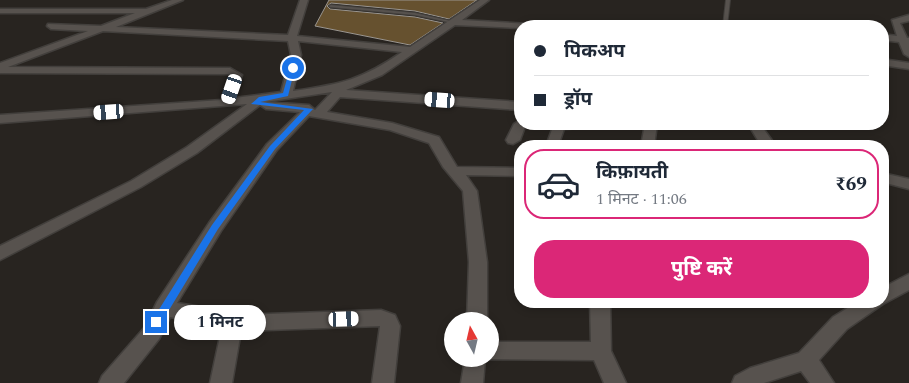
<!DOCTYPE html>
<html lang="hi">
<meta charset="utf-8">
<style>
body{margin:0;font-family:Spectral,"Noto Sans Devanagari",serif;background:#f2f2f3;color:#1f2937;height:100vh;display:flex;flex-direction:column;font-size:19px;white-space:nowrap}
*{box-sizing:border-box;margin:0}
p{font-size:16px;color:#747a83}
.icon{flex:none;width:28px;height:28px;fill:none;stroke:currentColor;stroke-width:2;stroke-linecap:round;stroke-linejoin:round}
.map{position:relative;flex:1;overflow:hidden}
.panel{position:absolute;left:514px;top:140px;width:375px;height:168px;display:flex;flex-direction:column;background:#fff;border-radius:20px;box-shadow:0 2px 8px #0003}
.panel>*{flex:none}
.hud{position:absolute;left:514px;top:20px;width:375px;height:110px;border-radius:20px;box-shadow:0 2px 8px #0003;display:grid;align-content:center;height:110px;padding:0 20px;background:#fff}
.needle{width:32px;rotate:352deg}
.fabs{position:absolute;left:444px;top:312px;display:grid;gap:10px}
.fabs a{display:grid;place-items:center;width:55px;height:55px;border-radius:50%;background:#fff;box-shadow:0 2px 8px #0003;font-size:25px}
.end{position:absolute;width:22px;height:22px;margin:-11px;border:6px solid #1a73e8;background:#fff;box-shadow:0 0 0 2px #fff}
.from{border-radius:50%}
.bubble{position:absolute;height:35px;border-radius:18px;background:#fff;box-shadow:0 2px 8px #0003;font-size:16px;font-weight:700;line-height:35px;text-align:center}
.car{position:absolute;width:15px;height:30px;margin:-15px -8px;border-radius:6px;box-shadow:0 0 4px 1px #0007;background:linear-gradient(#fff 24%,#345 0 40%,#fff 0 76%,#345 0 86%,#fff 0)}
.hud b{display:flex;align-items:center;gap:18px;height:48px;font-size:19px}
.hud b+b{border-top:1px solid #e0e1e3}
.hud i{width:12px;height:12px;background:#1f2937}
ul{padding:9px 0 0;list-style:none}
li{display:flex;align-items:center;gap:15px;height:70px;margin:0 10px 8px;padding:0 10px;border:2px solid transparent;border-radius:20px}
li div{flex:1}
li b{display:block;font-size:19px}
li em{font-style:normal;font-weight:700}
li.active{border-color:#db2777}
li>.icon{width:45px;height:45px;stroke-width:1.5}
.cta{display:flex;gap:10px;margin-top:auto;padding:10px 20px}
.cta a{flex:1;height:58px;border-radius:20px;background:#db2777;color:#fff;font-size:20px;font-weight:700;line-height:58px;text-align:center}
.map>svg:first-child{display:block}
.building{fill:#66512f;stroke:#999590}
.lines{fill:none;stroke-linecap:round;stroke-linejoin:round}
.lane-casing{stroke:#423f3c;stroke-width:2}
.street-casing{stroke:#423f3c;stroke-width:3}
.lane{fill:#57524e;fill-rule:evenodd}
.street{fill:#57524e;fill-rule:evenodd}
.route{fill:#1a73e8}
</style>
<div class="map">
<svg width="909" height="383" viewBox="0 0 909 383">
<rect width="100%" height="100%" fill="#282420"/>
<!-- building -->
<path class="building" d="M329 0H477L449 19 415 11 331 3 327 6 330 9 415 17 443 23 410 45 315 26Z"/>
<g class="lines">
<defs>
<path id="lane" d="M726 0H730L727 26H723Z
M331 5 415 13 455 22 453 23 415 15 330 7 329 6Z"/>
<path id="street" d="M172 0H183L116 27 288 35 300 0H308L297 36 410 47 480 0H489L462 20 530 24 531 26H520V28L455 25 382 75 346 90 520 102V110L340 97 327 112 392 123 439 137 457 167 520 168V176L466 175 477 191 487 262V321H467L469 262 463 191 443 167 429 143 390 130 309 116 277 150 221 231 177 303 226 311 236 315 381 310 395 315 400 326 394 383H372L380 326 241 331 232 383H210L222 327 170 317 159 339 124 383H99L102 376 145 327 157 302 209 223 267 144 300 112 266 109 260 105 197 153 141 187 0 260V246L131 181 187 147 247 104 0 123V115L222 100 231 76 228 74 0 73V63L88 31 51 29 47 26 48 24 101 26 135 13H0V9H146ZM103 31 288 41 291 55 281 92 234 98 242 75 230 68 8 67ZM298 41 402 52C361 80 342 84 293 91L301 55ZM332 92 315 110 309 105 265 102Z
M909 15V21L900 23 907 38H909V57L904 54 899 42 882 40V34L897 36 892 20Z
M810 23 814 26H804L805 24Z
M882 59 909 63V69L882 65Z
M520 120V124H526L520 140 513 144 508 143 506 140 514 124Z
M554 124H588L582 128 564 129 558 146H546Z
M645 124H657L654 146H641Z
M748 124H760L773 142 770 146H758L759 142Z
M882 173 909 179V189L882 182Z
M909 274V290L883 304 847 329 819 360 834 383H810L801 371 764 383H732L735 376 750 368 799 353 833 317 859 301H882V288Z
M590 301H610L611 351 626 383H604L594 360 486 359H490V342H591Z
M465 359H485L483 383H461Z"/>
</defs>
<!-- lane casing -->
<use href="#lane" class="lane-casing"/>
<!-- street casing -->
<use href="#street" class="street-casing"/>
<!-- lane -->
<use href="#lane" class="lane"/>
<!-- street -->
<use href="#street" class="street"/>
</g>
<!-- route -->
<path class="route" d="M293 66 295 68 288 96 260 102 313 109 275 149 218 229 160 325H153V319L212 225 270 146 304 110 251 104 259 97 283 93 290 68Z"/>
</svg>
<div class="fabs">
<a><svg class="needle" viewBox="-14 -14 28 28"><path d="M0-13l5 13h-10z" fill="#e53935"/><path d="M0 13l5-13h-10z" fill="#747a83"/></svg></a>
</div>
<i class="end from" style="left:293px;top:68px"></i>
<i class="end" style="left:156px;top:322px"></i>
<div class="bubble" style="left:174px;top:305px;width:92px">1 मिनट</div>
<i class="car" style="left:232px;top:89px;rotate:199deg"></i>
<i class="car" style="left:440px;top:100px;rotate:274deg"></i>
<i class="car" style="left:109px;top:112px;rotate:266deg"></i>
<i class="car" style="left:344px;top:319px;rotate:88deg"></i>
<div class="hud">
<b><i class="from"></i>पिकअप</b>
<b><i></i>ड्रॉप</b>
</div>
<section class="panel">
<ul>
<li class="active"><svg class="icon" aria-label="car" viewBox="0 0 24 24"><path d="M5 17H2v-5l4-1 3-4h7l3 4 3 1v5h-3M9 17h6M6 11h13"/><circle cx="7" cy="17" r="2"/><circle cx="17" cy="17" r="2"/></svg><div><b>किफ़ायती</b><p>1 मिनट · 11:06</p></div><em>₹69</em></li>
</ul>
<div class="cta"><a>पुष्टि करें</a></div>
</section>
</div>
